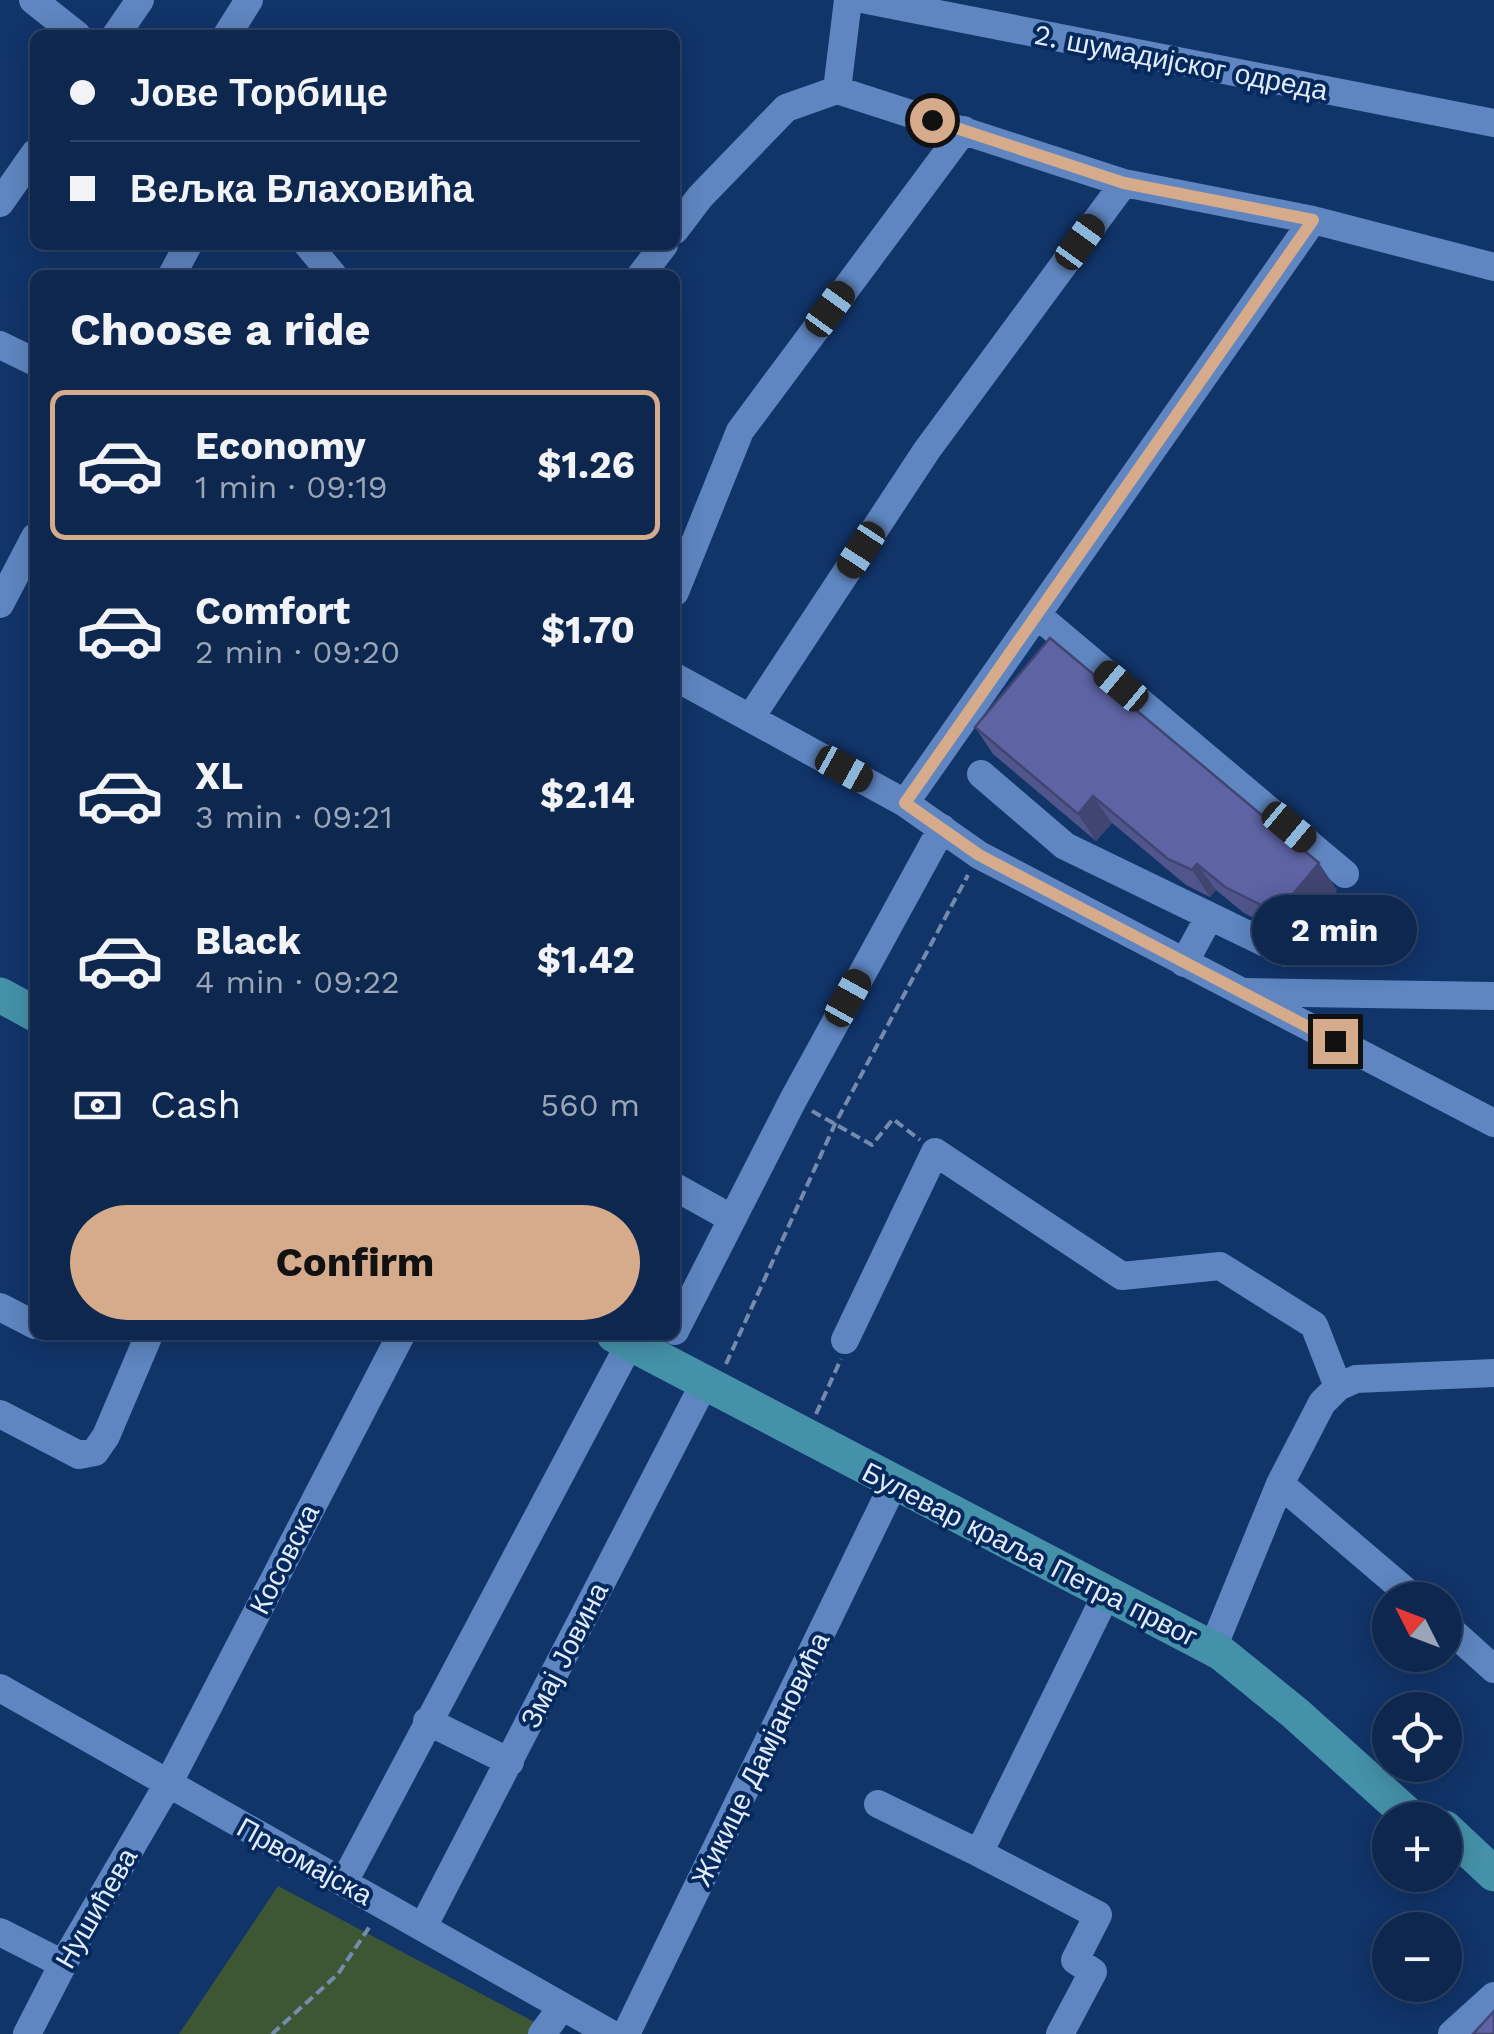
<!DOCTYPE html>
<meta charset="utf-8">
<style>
body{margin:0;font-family:"Work Sans",sans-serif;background:#162f56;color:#f1f3f6;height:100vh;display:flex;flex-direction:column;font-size:38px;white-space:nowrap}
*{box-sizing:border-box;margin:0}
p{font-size:32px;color:#9aa5b7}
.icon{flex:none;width:55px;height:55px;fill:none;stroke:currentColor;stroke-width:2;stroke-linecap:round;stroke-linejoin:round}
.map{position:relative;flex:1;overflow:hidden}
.panel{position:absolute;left:30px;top:270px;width:650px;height:1070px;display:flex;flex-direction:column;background:#0d274f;border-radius:15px;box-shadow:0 5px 25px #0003,0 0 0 2px #2d4466}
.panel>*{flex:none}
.guide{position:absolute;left:30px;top:30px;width:650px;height:220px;border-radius:15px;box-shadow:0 5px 25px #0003,0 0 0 2px #2d4466;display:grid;align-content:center;height:220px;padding:0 40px;background:#0d274f}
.needle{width:65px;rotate:312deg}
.buttons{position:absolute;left:1372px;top:1582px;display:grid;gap:20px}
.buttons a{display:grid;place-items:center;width:90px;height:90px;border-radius:50%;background:#0d274f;box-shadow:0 5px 25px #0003,0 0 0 2px #2d4466;font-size:50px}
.end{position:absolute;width:45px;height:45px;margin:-22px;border:12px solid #d6ab8b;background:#111;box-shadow:0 0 0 5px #111}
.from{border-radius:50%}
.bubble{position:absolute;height:70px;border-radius:35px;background:#0d274f;box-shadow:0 5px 25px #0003,0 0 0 2px #2d4466;font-size:32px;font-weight:700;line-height:70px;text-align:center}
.car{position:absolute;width:30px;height:60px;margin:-30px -15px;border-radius:12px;box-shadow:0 0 8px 2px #0007;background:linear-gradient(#222 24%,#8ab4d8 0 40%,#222 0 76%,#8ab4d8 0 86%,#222 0)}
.guide b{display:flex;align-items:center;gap:35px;height:95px;font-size:38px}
.guide b+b{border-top:2px solid #2d4466}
.guide i{width:25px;height:25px;background:#f1f3f6}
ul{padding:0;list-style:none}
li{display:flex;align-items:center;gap:30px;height:150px;margin:0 20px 15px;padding:0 20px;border:5px solid transparent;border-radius:15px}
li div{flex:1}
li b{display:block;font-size:38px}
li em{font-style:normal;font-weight:700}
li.current{border-color:#d6ab8b}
li>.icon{width:90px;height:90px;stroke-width:1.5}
h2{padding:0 40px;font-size:45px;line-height:120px}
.pay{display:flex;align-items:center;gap:25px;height:110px;padding:0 40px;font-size:38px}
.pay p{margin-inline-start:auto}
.button{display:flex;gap:20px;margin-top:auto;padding:20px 40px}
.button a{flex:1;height:115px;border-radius:60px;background:#d6ab8b;color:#111;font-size:40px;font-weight:700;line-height:115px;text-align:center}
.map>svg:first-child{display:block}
.green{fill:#3d5735}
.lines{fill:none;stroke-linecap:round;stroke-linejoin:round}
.path{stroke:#748bad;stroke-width:4;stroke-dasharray:10 5;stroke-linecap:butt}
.minor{stroke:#5f86c1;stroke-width:28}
.major{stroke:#4591aa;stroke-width:35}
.wall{fill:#50558c}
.shaded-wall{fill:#414572}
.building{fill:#5d63a3;stroke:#414572;stroke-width:2.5}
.route{stroke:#d6ab8b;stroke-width:12}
.labels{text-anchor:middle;stroke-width:8;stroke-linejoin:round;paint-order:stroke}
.street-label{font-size:28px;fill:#e2ebf8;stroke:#05295d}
</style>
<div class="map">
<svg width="1494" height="2034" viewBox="0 0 1494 2034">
<rect width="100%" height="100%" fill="#113469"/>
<!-- green -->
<path class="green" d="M278 1886 557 2034H179Z"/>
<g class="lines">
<!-- path -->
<path class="path" d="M812 1111 872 1145 893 1119 920 1140
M726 1364 835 1124 968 875
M816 1414 841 1359
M272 2034 338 1974 370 1926"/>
<!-- minor -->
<path class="minor" d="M33 0 77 35
M867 0 1494 123
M116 35 140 0
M227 35 249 0
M837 90 848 0
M0 203 35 153
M675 230 700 197 786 108 837 90 1124 183 1313 220 1494 267
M308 245 333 275
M172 275 188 245
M641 275 664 245
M0 345 35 362
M675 592 740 431 964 130
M0 604 35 537
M1037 615 1345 874
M675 677 905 803 979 855 1494 1123
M751 717 927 450 1124 183
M981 774 1065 846 1286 953
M905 803 1313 220
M1184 963 1209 917
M1246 992 1494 996
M675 1187 731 1218
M0 1307 35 1325
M675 1331 793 1100 942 828
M845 1340 935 1152 1122 1276 1220 1266 1314 1325 1338 1387
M0 1414 79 1455 95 1452 106 1436 149 1335
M1280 1484 1416 1600
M1445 1625 1494 1669
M1219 1633 1280 1484 1322 1403 1338 1387 1356 1379 1494 1373
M0 1688 611 2034
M427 1721 510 1762
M878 1804 979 1853
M344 1882 630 1343
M423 1927 705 1382
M0 1932 63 1964
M27 2034 63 1964 168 1784 401 1335
M542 2034 562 2007
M626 2034 894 1483
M1060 2034 1093 1972 1075 1960 1098 1915 979 1853 1106 1595
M1452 2034 1494 1996"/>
<!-- major -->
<path class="major" d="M0 995 35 1014
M614 1335 1221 1653 1295 1713 1414 1820
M1445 1828 1494 1874"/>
</g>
<!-- wall -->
<path class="wall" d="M975 727 1337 890 1296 939 1244 913 1216 890 1210 897 1186 885 1112 823 1096 841 993 754Z"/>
<!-- shaded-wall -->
<path class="shaded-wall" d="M1093 796 1112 823 1096 841 1078 814Z
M1319 863 1337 890 1296 939 1277 913Z
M1197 864 1216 890 1210 897 1192 870Z"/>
<!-- building -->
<path class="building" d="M1050 638 1319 863 1277 913 1225 887 1197 864 1192 870 1168 859 1093 796 1078 814 975 727Z
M1494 2011V2034H1473Z"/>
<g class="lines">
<!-- route -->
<path class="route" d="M932 120 1124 183 1313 220 905 803 979 855 1335 1041"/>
</g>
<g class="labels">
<!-- street labels -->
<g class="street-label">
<text transform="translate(1181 62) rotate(11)" y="10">2. шумадијског одреда</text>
<text transform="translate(1030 1554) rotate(27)" y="10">Булевар краља Петра првог</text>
<text transform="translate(284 1559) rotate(-63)" y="10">Косовска</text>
<text transform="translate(564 1655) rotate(-63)" y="10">Змај Јовина</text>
<text transform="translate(760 1759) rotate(-64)" y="10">Жикице Дамјановића</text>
<text transform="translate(305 1861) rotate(29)" y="10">Првомајска</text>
<text transform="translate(96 1908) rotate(-60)" y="10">Нушићева</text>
</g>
</g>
</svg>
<div class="buttons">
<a><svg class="needle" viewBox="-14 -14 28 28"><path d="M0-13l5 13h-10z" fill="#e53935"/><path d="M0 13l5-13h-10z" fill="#9aa5b7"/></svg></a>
<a><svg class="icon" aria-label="locate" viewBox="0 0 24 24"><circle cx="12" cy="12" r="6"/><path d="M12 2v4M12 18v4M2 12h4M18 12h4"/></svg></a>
<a>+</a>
<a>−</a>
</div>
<i class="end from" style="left:932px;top:120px"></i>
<i class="end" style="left:1335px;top:1041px"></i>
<div class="bubble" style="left:1252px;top:895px;width:165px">2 min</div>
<i class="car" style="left:1080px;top:242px;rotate:36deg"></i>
<i class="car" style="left:830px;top:309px;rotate:36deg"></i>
<i class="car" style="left:861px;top:550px;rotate:213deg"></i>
<i class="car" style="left:1121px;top:686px;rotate:310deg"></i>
<i class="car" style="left:844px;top:769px;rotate:119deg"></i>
<i class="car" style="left:1289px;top:827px;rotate:130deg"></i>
<i class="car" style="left:848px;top:998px;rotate:29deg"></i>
<div class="guide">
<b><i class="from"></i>Јове Торбице</b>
<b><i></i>Вељка Влаховића</b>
</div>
<section class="panel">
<h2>Choose a ride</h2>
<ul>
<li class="current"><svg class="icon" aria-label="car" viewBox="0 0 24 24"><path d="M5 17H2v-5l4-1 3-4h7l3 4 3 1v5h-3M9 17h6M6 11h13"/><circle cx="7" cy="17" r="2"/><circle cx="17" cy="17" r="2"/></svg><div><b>Economy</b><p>1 min · 09:19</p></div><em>$1.26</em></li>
<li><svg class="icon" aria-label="car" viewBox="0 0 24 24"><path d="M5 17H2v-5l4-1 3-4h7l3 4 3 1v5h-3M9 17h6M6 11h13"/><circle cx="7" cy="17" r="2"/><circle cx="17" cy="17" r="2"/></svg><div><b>Comfort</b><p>2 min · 09:20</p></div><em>$1.70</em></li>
<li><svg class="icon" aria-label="car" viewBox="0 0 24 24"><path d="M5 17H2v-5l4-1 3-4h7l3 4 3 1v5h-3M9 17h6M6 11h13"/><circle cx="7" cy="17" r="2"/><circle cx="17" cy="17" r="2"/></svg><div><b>XL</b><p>3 min · 09:21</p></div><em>$2.14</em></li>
<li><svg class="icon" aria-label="car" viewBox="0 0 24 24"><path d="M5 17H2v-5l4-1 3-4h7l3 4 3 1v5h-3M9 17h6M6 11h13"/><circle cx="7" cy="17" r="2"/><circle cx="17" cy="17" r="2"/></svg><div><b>Black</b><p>4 min · 09:22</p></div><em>$1.42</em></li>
</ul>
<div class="pay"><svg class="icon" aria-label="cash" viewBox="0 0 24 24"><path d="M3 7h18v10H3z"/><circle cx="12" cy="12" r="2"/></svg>Cash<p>560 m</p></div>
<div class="button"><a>Confirm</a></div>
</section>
</div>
